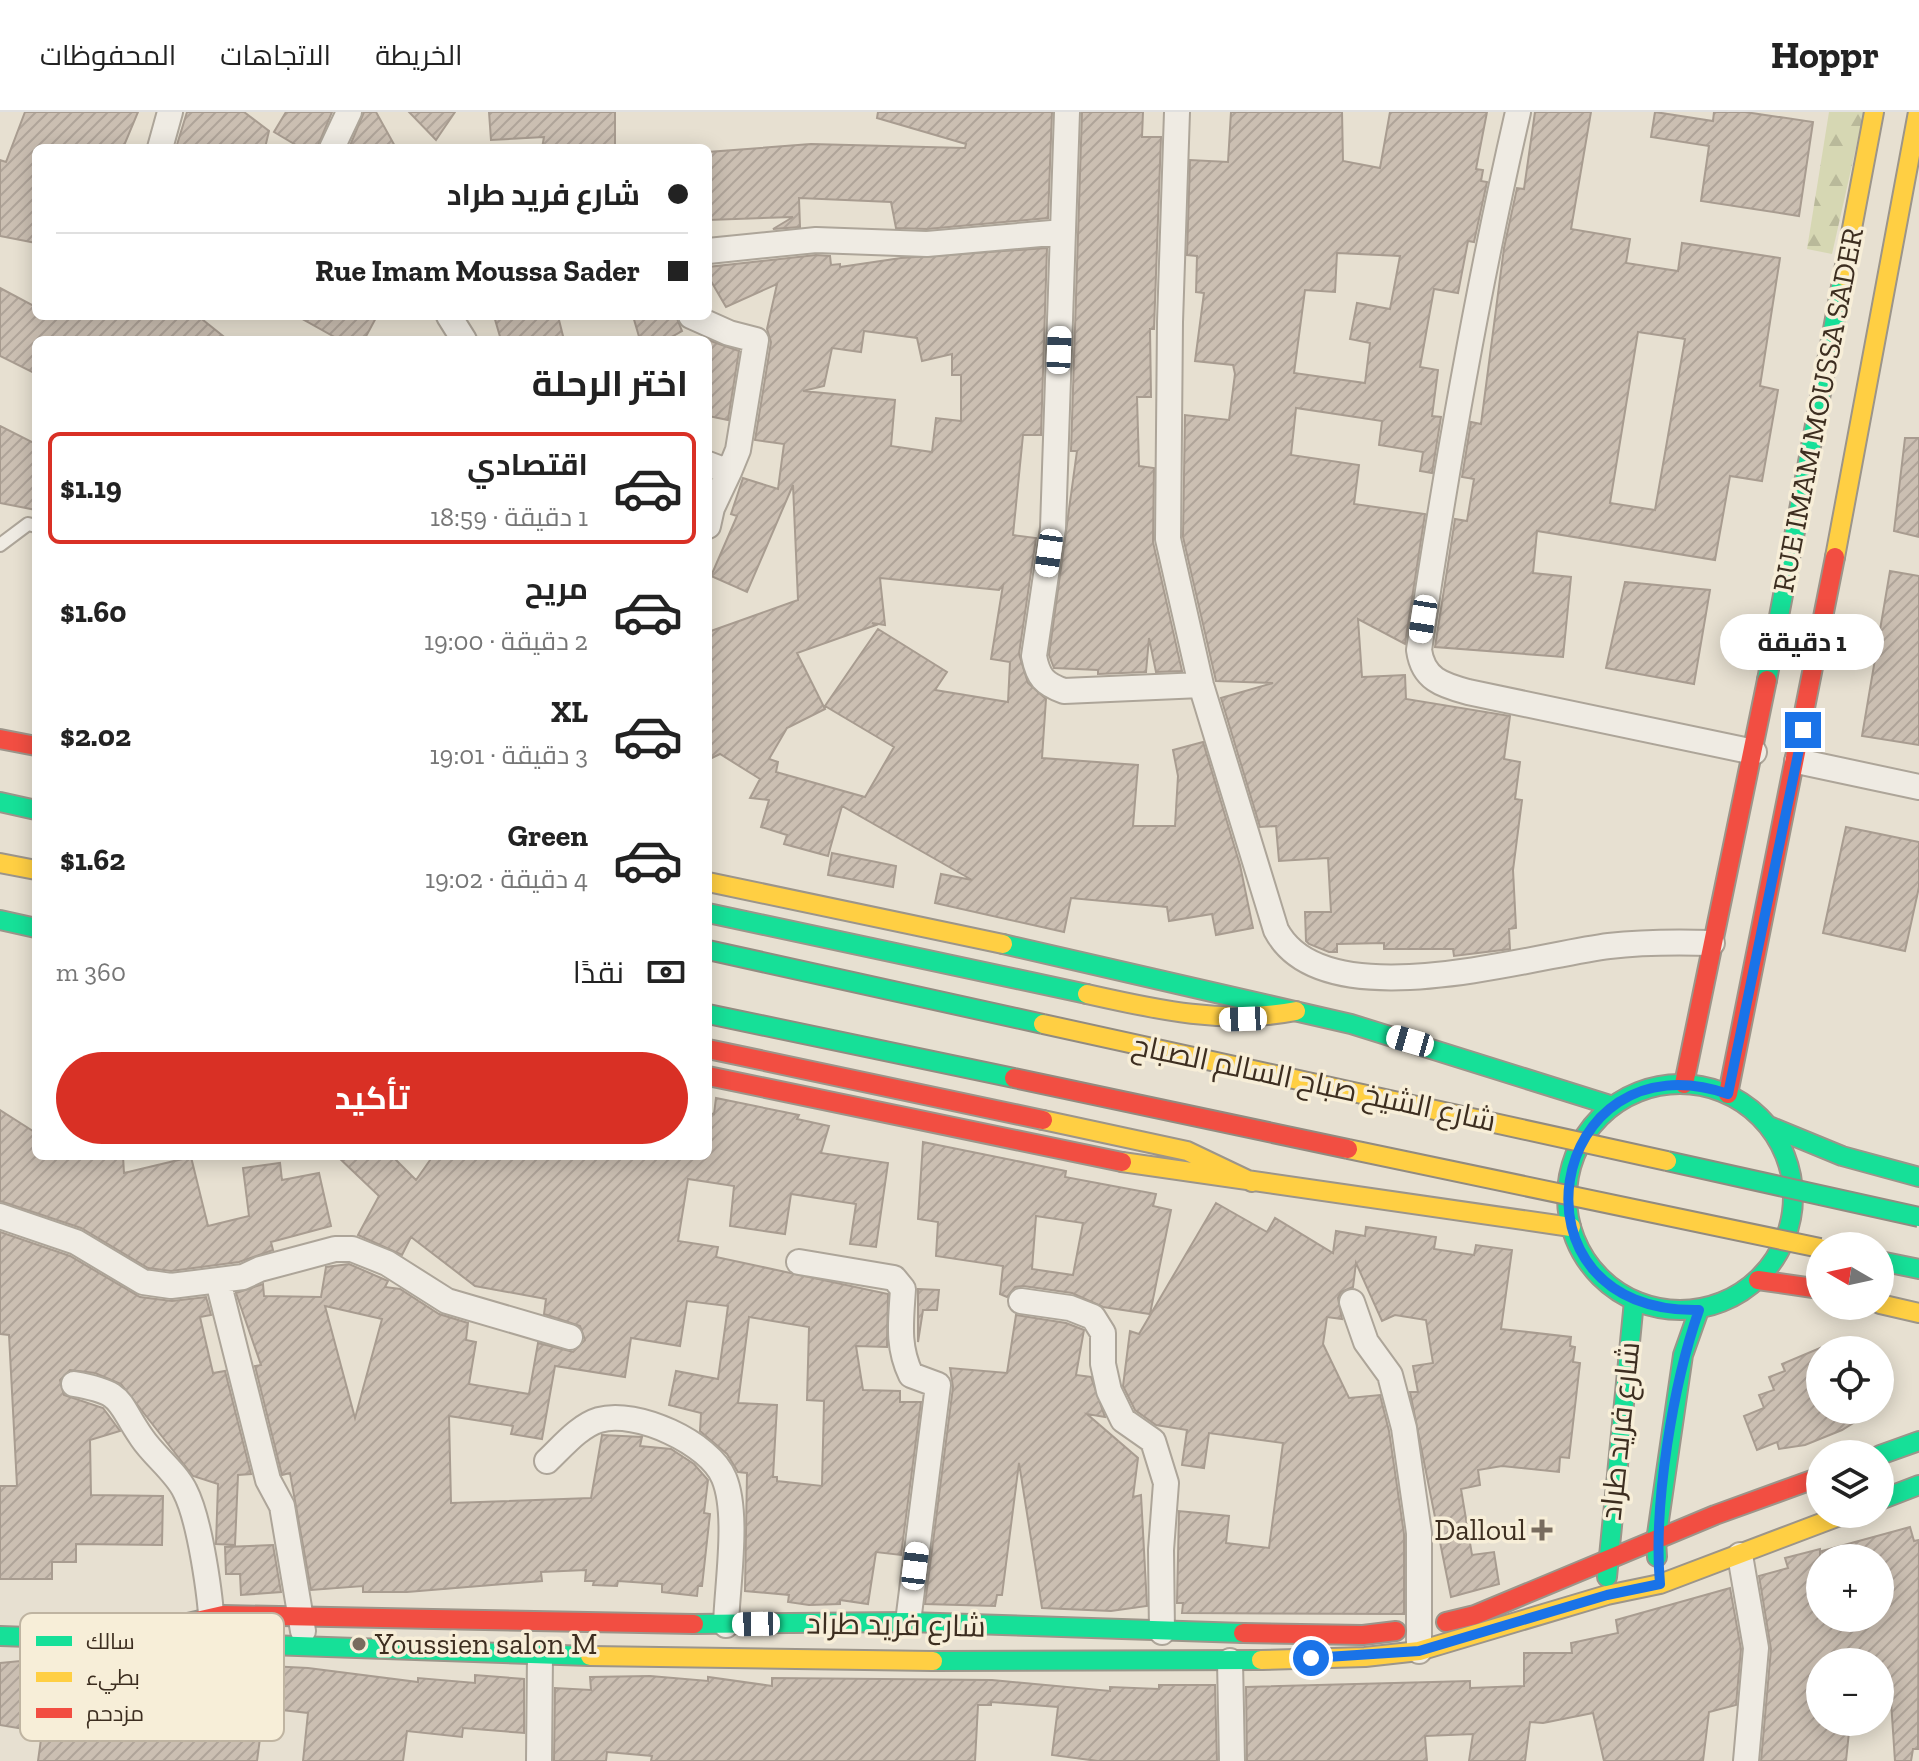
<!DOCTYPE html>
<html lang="ar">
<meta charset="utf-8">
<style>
body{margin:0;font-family:"Zilla Slab",Cairo,serif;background:#f2f2f2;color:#222;direction:rtl;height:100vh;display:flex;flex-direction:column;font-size:30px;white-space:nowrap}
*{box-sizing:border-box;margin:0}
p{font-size:26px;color:#767676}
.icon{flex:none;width:44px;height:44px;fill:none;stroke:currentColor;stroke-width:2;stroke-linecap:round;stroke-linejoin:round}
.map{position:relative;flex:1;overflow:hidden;direction:ltr}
.details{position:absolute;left:32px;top:224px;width:680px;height:824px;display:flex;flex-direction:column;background:#fff;border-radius:12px;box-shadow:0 4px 20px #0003;direction:rtl}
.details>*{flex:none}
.guide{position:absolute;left:32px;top:32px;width:680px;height:176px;border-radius:12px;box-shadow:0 4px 20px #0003;direction:rtl;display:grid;align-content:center;height:176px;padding:0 24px;background:#fff}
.needle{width:52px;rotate:279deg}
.buttons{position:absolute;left:1806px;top:1120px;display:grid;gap:16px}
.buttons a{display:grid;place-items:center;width:88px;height:88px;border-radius:50%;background:#fff;box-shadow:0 4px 20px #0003;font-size:40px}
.end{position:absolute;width:36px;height:36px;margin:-18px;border:10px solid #1a73e8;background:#fff;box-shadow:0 0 0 4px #fff}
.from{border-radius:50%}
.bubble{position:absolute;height:56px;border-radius:28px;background:#fff;box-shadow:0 4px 20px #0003;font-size:26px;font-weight:700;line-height:56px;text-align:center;direction:rtl}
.car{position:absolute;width:24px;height:48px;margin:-24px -12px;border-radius:10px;box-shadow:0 0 6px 2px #0007;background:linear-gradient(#fff 24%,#345 0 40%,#fff 0 76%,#345 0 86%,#fff 0)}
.guide b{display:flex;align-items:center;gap:28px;height:76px;font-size:30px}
.guide b+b{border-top:2px solid #e0e0e0}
.guide i{width:20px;height:20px;background:#222}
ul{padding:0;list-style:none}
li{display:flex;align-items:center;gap:24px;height:112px;margin:0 16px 12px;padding:0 8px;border:4px solid transparent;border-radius:12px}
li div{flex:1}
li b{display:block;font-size:30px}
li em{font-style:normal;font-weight:700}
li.selected{border-color:#d93025}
li>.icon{width:72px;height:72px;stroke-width:1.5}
h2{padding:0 24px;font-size:36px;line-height:96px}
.pay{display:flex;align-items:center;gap:20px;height:88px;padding:0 24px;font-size:30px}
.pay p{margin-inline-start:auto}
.primary-button{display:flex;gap:16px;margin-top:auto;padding:16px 24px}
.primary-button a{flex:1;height:92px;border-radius:48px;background:#d93025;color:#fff;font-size:32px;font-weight:700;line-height:92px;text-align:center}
header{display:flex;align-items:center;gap:48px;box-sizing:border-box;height:112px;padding:0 40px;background:#fff;border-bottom:2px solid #e0e0e0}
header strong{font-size:38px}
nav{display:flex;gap:44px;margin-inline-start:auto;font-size:28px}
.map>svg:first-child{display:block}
.forest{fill:url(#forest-firs)}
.building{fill:url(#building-hatch);stroke:#a89c90;stroke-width:2;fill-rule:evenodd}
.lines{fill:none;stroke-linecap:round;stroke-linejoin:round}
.lane-casing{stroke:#ada599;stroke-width:16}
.street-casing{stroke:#ada599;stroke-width:28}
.fast-casing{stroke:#9c958a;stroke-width:22}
.slow-casing{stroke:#9c958a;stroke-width:22}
.jam-casing{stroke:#9c958a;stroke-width:22}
.lane{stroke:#efebe3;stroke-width:12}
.street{stroke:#efebe3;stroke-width:24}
.fast{stroke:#16e098;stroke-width:18}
.slow{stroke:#ffcf43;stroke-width:18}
.jam{stroke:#f24e42;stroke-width:18}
.fast-bridge-casing{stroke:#928b80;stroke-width:22;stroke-linecap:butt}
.slow-bridge-casing{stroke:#928b80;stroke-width:22;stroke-linecap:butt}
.jam-bridge-casing{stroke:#928b80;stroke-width:22;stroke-linecap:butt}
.fast-bridge{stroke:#16e098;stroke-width:18}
.slow-bridge{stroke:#ffcf43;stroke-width:18}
.jam-bridge{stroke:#f24e42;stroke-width:18}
.route{stroke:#1a73e8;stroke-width:10}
.poi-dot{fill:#786c5e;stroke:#f7eed8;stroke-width:3}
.labels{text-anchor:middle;stroke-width:7;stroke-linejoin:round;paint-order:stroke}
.street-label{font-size:30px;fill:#3d2e20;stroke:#f7eed8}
.poi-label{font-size:30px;fill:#3d2e20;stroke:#f7eed8;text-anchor:end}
.key{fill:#f7eed8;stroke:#bfb4a1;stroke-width:2}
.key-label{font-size:22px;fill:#3d2e20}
</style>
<header>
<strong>Hoppr</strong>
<nav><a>الخريطة</a><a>الاتجاهات</a><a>المحفوظات</a></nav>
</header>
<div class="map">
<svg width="1919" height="1649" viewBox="0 0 1919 1649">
<defs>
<pattern id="forest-firs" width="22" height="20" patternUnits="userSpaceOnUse" patternTransform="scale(2)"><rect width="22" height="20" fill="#d6d7b3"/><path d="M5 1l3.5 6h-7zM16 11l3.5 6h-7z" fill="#b9b99a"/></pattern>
<pattern id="building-hatch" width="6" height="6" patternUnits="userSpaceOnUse" patternTransform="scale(2)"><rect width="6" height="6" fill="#cbbfb2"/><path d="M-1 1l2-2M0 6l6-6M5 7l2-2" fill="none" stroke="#afa499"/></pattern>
</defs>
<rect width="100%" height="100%" fill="#e7e0d1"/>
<!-- forest -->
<path class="forest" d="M1829 0H1864L1832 142 1807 137Z"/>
<!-- building -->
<path class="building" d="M25 0H138L123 36H36V131L0 124V48L6 50Z
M187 0H244L269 19 265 36H176Z
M286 0H332L317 36H301L274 20Z
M364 0H376L396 36H349Z
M409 0H455L436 28Z
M489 0H615V36H542L544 25 491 28Z
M878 0H1052L1048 106 927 117 896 116 891 90 799 86 800 115 773 117 793 105 708 108V40L811 32 965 36 966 32 877 6Z
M1082 0H1143L1142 25H1161L1154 217H1150L1151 285H1137L1139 354 1154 356 1153 430 1182 559 1156 560 1149 526 1146 560 1098 562V558L1054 556 1049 543 1077 339H1071Z
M1231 0H1342L1343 49 1380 56 1390 0H1487L1476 57 1483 58 1481 69 1487 70 1474 130 1468 129 1458 181 1434 177 1420 255 1438 258 1432 304 1441 305 1432 361 1420 359 1423 340 1379 333 1382 309 1296 296 1291 343 1359 353 1354 392 1425 402 1405 532 1358 507 1362 565 1405 563 1406 587 1510 604 1504 647 1520 650 1515 687 1522 688 1513 758 1516 816 1509 817 1510 837 1454 844 1453 837H1384V831L1337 832V840H1329L1309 832 1306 829 1305 800H1331L1328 746 1279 749 1276 714 1260 715 1221 586 1273 571 1216 569 1183 425 1185 303 1229 308 1235 262 1233 253 1195 249 1204 181 1196 180 1197 144 1187 143 1190 48 1228 50ZM1337 141 1400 144 1390 197 1357 191 1350 227 1370 231 1365 271 1294 261 1305 178 1335 180Z
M1535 0H1591L1571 117 1630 127 1626 151 1678 159 1682 131 1780 146 1760 274 1778 278 1762 369 1730 364 1715 448 1537 419 1533 461 1571 465 1563 545 1435 535 1455 407 1467 409 1474 367 1462 365 1471 310 1481 312 1504 136 1517 76 1524 77ZM1638 220 1685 227 1655 398 1610 391Z
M1655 0 1713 9 1714 0H1745L1813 10 1799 104 1701 89 1709 34 1651 25Z
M1047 136 1041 323H1023L1013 423 1036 426 1019 542 1028 571 1046 587 1042 646 1138 653 1133 714H1175L1178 664 1173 638 1203 630 1240 753 1253 816 1216 823 1212 802 1169 809 1167 795 1071 786 1064 820 935 791 941 762 972 768 842 694 828 744 784 732 787 723 761 715 769 688 750 686 760 667 720 642 708 648V520L798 488 793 373 747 480 711 464 737 404 731 402 743 366 778 377 784 332 755 328 771 230 767 217 777 172 726 195 708 164V155L816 143 830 144 831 153 840 152V155L901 146ZM864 219 917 226 922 249 952 242V263H961V309L936 306 932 340 891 334 895 288 803 279 824 274 832 236 861 240ZM880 466 999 478 1003 473 991 547 1010 550 1008 590 935 578 947 560 878 517 825 594 894 635 865 685 776 660 778 650 769 647 787 616 825 597 797 541 876 513 872 511 885 513Z
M0 176 36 195V204H198L228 228H36V262L0 244Z
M297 204H377L364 228H340Z
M494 204H558L564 228H501Z
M633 204H676L682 219 666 228H640Z
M708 228 739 239 728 308 708 304Z
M0 314 36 332V398L0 391Z
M1905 326H1919V425L1894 419Z
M1890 459 1919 464V633L1862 624Z
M1625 470 1710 478 1694 572 1606 556Z
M1846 715 1919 730V775L1905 839 1823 821Z
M832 741 896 754 893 775 828 763Z
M716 986 799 1003 797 1007 829 1014 821 1041 888 1051 876 1135 850 1132 856 1092 791 1082 785 1122 730 1114 734 1074 688 1067 678 1129 718 1135 716 1145 888 1182 887 1235 856 1234 863 1278 900 1279V1290H921L901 1443 876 1440 868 1492 840 1488V1492L809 1493 788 1490 789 1483 745 1479 747 1361 738 1360 727 1342 700 1319 701 1301 669 1293 676 1259 718 1267 728 1194 687 1189 680 1234 631 1226 625 1265 555 1254 542 1327 511 1322 513 1314 449 1304 451 1391 591 1386 602 1323 642 1325 640 1334 671 1337 694 1352 708 1368 704 1401 710 1402 702 1474H698L697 1484 662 1480V1472L618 1469 617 1474 593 1473 594 1469H585L586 1458 541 1460 542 1469 407 1480H363V1474L311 1478 290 1361 282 1363 255 1254 261 1253 236 1181 263 1172 264 1184 321 1185 326 1155 349 1152 388 1169 385 1175 400 1177 439 1202 468 1211 466 1228 476 1230 469 1272 529 1282 538 1231 573 1240 585 1228 580 1214 544 1202 546 1187 475 1174 411 1125 402 1143 358 1123 379 1084 337 1044H392L416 1068 433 1044H708V1001L714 1002ZM325 1194 382 1207 355 1306ZM749 1205 809 1215 807 1288 824 1289 822 1374 777 1369V1365H773L777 1293 738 1291Z
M0 998 36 1021V1044H123L124 1061 191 1045 208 1114 249 1104 243 1056 280 1051 282 1068 319 1061 331 1114 271 1130 273 1138 239 1150 171 1159 148 1156 81 1116 0 1089Z
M923 1030 1066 1059 1065 1065 1156 1082 1153 1094 1171 1098 1150 1202 1103 1195 1072 1181 1023 1174 1015 1175 1007 1185 1000 1182 1003 1154 936 1144 938 1110 918 1107ZM1036 1104 1083 1111 1073 1163 1032 1157Z
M1216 1091 1267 1120 1275 1106 1333 1141 1336 1119 1365 1124 1366 1115 1436 1125 1434 1137 1474 1143 1476 1133 1512 1138 1501 1217 1571 1225 1570 1234 1575 1235 1573 1250 1580 1251 1569 1346 1560 1345 1559 1360 1502 1354 1478 1358 1480 1373 1461 1377 1472 1443 1494 1440 1499 1472 1451 1485 1410 1280H1418L1413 1254 1433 1251 1426 1208 1395 1203 1382 1209 1356 1151 1353 1175 1341 1180 1338 1186 1342 1207 1327 1205 1323 1232 1349 1286 1380 1283 1389 1319 1404 1422V1502L1182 1501 1183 1491H1177L1179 1399 1229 1404 1226 1431 1269 1436 1283 1331 1209 1321 1204 1356 1182 1353 1187 1318 1156 1313 1135 1298 1123 1274 1130 1219 1139 1222Z
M0 1120 70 1144 140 1185 172 1189 206 1185 211 1203 200 1205 213 1261 225 1259 251 1362 238 1363 235 1433 216 1432 218 1372 193 1364 121 1272 95 1261 70 1258 60 1268 64 1283 103 1296 120 1319 90 1328 91 1383 163 1384 162 1433 76 1432V1450H52V1467H0V1374H17L9 1223 0 1222Z
M918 1177 939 1178 937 1198H923L918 1230Z
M1016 1203 1066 1211 1084 1218 1076 1263 1091 1265 1105 1305 1087 1302 1138 1346 1133 1385 1141 1383 1147 1494 1111 1499 1042 1496 1019 1351 1002 1483H997L995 1494 925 1492 953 1275 950 1256 1007 1261Z
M1820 1236V1298H1874L1842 1318 1805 1333 1779 1337 1777 1330 1757 1338 1744 1304 1764 1296 1759 1283 1774 1278 1769 1265 1785 1259 1782 1252Z
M1910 1415 1914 1429 1919 1428 1918 1637H1913L1911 1649H1895L1891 1589 1880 1592V1550H1820V1610H1850L1846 1649H1761L1771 1537 1759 1464 1788 1456 1785 1446 1820 1437V1506H1880V1446H1823L1822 1439Z
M273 1433 281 1480 241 1483 240 1462H226L225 1435Z
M1730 1476 1741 1537 1736 1593 1709 1600 1703 1649H1604L1593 1601 1543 1611 1530 1610 1525 1649H1469L1473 1622 1425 1624 1427 1649H1247L1246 1575 1470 1569V1576L1524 1574V1541H1572L1571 1531 1618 1521 1616 1508Z
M153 1548 308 1556 418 1570V1566L475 1571V1563L524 1567V1621L463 1616 462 1625 407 1619 403 1649H303L308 1601 264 1596 257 1649H38L42 1620 0 1613V1551L20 1549 21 1564 59 1567 58 1575 106 1572 108 1550 152 1553Z
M650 1564 708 1569V1565L772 1574V1566L992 1568 1110 1579V1575L1159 1577V1573H1215L1217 1649H1098L1052 1643 1058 1595 991 1590V1593H978L975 1649H651L652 1644 607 1640 606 1649H554L555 1576 591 1578 590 1565Z"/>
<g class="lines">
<defs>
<path id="lane" d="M0 433 28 412 36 414"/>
<path id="street" d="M1067 0 1053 416 1034 544C1038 565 1044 572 1064 579L1201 573
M1177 0 1170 210 1168 427 1201 573 1276 818C1323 908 1529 844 1609 834 1643 830 1678 830 1712 831
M1518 0C1477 178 1446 357 1419 538 1423 567 1442 573 1468 580L1754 640
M160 36 170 0
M332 36 349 0
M708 139 816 128 927 132 1063 120
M449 204 464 228
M691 204 729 221 756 228 738 338 729 360 708 352
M708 414 712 396 729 360
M1797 649 1919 675
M0 1104 76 1130 143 1170 171 1174 243 1165 260 1157 335 1137H352L387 1151 447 1189 570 1225
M799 1150 894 1166 903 1177C901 1209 897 1234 911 1263L938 1273 908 1510
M218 1169 268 1368 282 1394 303 1519
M1021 1189 1070 1196 1093 1205 1103 1221V1252L1109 1279 1123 1308 1153 1329 1166 1371 1161 1438 1162 1520
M1352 1190 1366 1230 1390 1263 1404 1316 1419 1421V1539
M74 1272C126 1281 116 1289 142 1326 154 1344 176 1360 185 1379 200 1408 211 1486 212 1519
M547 1349C562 1335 579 1314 599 1308 636 1297 710 1331 724 1366 739 1402 727 1474 726 1513
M1740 1443 1756 1536 1746 1649
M1230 1549 1232 1649
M539 1649 540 1543"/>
<path id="fast" d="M1767 568 1843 164
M0 690 36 698
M708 801 1087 882
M0 808 36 816
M1003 832 1351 912 1613 994
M1567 1085a113 113 0 1 1 226 0a113 113 0 1 1-226 0Z
M1769 1014 1842 1044 1919 1065
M1880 1149 1919 1157
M1880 1343 1919 1329
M1880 1388 1919 1373
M1657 1445 1656 1429 1683 1243 1699 1198
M1607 1465 1634 1189
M694 1512 908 1510 1243 1521
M0 1524 590 1544
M933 1549 1261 1548"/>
<path id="slow" d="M1843 164 1874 0
M1835 445 1918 0
M0 751 36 758
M708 770 1003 832
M1087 882C1158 898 1224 913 1296 899
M1043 1008 1187 1039 1252 1070
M1122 1050 1571 1115
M1880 1192 1919 1201
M590 1544 933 1549
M1261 1548 1365 1545 1419 1539 1607 1483 1660 1472 1845 1402"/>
<path id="jam" d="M0 627 36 634
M708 937 1043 1008
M708 964 1122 1050
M1684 972 1767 568
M1728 982 1835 445
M1758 1168 1820 1177
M1446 1510 1475 1503 1715 1403 1820 1365
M157 1518 223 1503 694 1512
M1243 1521 1363 1523 1396 1519"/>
</defs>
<!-- lane casing -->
<use href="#lane" class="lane-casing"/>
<!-- street casing -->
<use href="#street" class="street-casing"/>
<!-- fast casing -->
<use href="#fast" class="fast-casing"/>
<!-- slow casing -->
<use href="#slow" class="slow-casing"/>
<!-- jam casing -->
<use href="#jam" class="jam-casing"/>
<!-- lane -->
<use href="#lane" class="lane"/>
<!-- street -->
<use href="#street" class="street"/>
<!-- fast -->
<use href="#fast" class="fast"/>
<!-- slow -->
<use href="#slow" class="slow"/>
<!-- jam -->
<use href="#jam" class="jam"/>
<defs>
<path id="fast-bridge" d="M708 838 1043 912
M708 902 1014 966
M1667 1049 1919 1105"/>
<path id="slow-bridge" d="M1043 912 1667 1049
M1348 1037 1820 1136"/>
<path id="jam-bridge" d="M1014 966 1348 1037"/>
</defs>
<!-- fast-bridge casing -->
<use href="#fast-bridge" class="fast-bridge-casing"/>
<!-- slow-bridge casing -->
<use href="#slow-bridge" class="slow-bridge-casing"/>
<!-- jam-bridge casing -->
<use href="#jam-bridge" class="jam-bridge-casing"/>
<!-- fast-bridge -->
<use href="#fast-bridge" class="fast-bridge"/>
<!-- slow-bridge -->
<use href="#slow-bridge" class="slow-bridge"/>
<!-- jam-bridge -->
<use href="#jam-bridge" class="jam-bridge"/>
</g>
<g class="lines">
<!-- route -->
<path class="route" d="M1311 1546 1419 1539 1607 1483 1660 1472C1653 1393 1673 1272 1699 1198 1497 1202 1547 920 1728 982L1803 618"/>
</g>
<!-- markers -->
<g class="poi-dot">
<path d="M1538 1406h8v8h8v8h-8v8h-8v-8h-8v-8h8z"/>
<circle cx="359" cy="1532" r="8"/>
</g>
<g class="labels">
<!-- street labels -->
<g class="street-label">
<text transform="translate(1818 298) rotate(-79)" y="10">RUE IMAM MOUSSA SADER</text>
<text transform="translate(1314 971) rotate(12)" y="10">شارع الشيخ صباح السالم الصباح</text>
<text transform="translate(1620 1319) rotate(-84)" y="10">شارع فريد طراد</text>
<text transform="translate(896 1513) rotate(1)" y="10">شارع فريد طراد</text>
</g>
<!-- poi labels -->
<g class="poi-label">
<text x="1526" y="1428">Dalloul</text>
<text x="375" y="1542" text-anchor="start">Youssien salon M</text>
</g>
</g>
<!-- legend -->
<rect x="20" y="1501" width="264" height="128" rx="12" class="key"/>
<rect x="36" y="1524" width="36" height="10" fill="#16e098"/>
<rect x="36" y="1560" width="36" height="10" fill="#ffcf43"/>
<rect x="36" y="1596" width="36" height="10" fill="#f24e42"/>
<g class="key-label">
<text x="86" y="1537">سالك</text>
<text x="86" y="1573">بطيء</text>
<text x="86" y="1609">مزدحم</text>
</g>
</svg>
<div class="buttons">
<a><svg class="needle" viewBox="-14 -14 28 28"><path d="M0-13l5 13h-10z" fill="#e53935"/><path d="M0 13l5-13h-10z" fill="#767676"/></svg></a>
<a><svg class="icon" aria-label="locate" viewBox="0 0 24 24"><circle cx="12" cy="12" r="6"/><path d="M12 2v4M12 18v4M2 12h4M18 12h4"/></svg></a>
<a><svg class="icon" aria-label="layers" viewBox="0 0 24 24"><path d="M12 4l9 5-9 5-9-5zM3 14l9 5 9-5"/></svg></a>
<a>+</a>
<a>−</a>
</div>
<i class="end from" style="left:1311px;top:1546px"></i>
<i class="end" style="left:1803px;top:618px"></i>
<div class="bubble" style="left:1720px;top:502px;width:164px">1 دقيقة</div>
<i class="car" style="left:1059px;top:238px;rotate:2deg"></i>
<i class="car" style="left:1049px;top:441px;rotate:188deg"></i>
<i class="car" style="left:1423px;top:507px;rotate:189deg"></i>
<i class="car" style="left:1243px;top:907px;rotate:268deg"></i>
<i class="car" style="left:1410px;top:929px;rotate:286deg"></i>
<i class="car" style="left:915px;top:1454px;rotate:7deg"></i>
<i class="car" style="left:756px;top:1512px;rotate:269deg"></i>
<div class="guide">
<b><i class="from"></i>شارع فريد طراد</b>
<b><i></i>Rue Imam Moussa Sader</b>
</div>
<section class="details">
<h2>اختر الرحلة</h2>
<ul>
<li class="selected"><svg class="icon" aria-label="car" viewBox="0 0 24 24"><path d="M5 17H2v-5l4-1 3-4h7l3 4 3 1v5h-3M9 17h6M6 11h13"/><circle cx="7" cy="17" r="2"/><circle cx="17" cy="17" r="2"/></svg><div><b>اقتصادي</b><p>1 دقيقة · 18:59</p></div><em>$1.19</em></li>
<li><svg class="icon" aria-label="car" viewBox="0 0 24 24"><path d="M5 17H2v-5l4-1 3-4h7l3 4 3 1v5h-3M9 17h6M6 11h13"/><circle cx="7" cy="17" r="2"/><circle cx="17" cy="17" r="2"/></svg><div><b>مريح</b><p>2 دقيقة · 19:00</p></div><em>$1.60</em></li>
<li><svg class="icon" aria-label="car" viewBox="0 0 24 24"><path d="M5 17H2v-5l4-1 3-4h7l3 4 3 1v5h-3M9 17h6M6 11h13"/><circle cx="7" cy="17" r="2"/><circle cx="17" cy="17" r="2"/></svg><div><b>XL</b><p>3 دقيقة · 19:01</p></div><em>$2.02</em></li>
<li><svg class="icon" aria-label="car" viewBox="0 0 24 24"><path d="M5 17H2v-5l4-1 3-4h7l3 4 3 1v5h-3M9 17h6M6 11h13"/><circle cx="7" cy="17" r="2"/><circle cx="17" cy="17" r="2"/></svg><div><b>Green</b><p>4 دقيقة · 19:02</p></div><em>$1.62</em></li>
</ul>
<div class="pay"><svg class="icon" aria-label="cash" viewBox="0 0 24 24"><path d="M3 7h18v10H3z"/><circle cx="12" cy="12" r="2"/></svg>نقدًا<p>360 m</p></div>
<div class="primary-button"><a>تأكيد</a></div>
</section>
</div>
